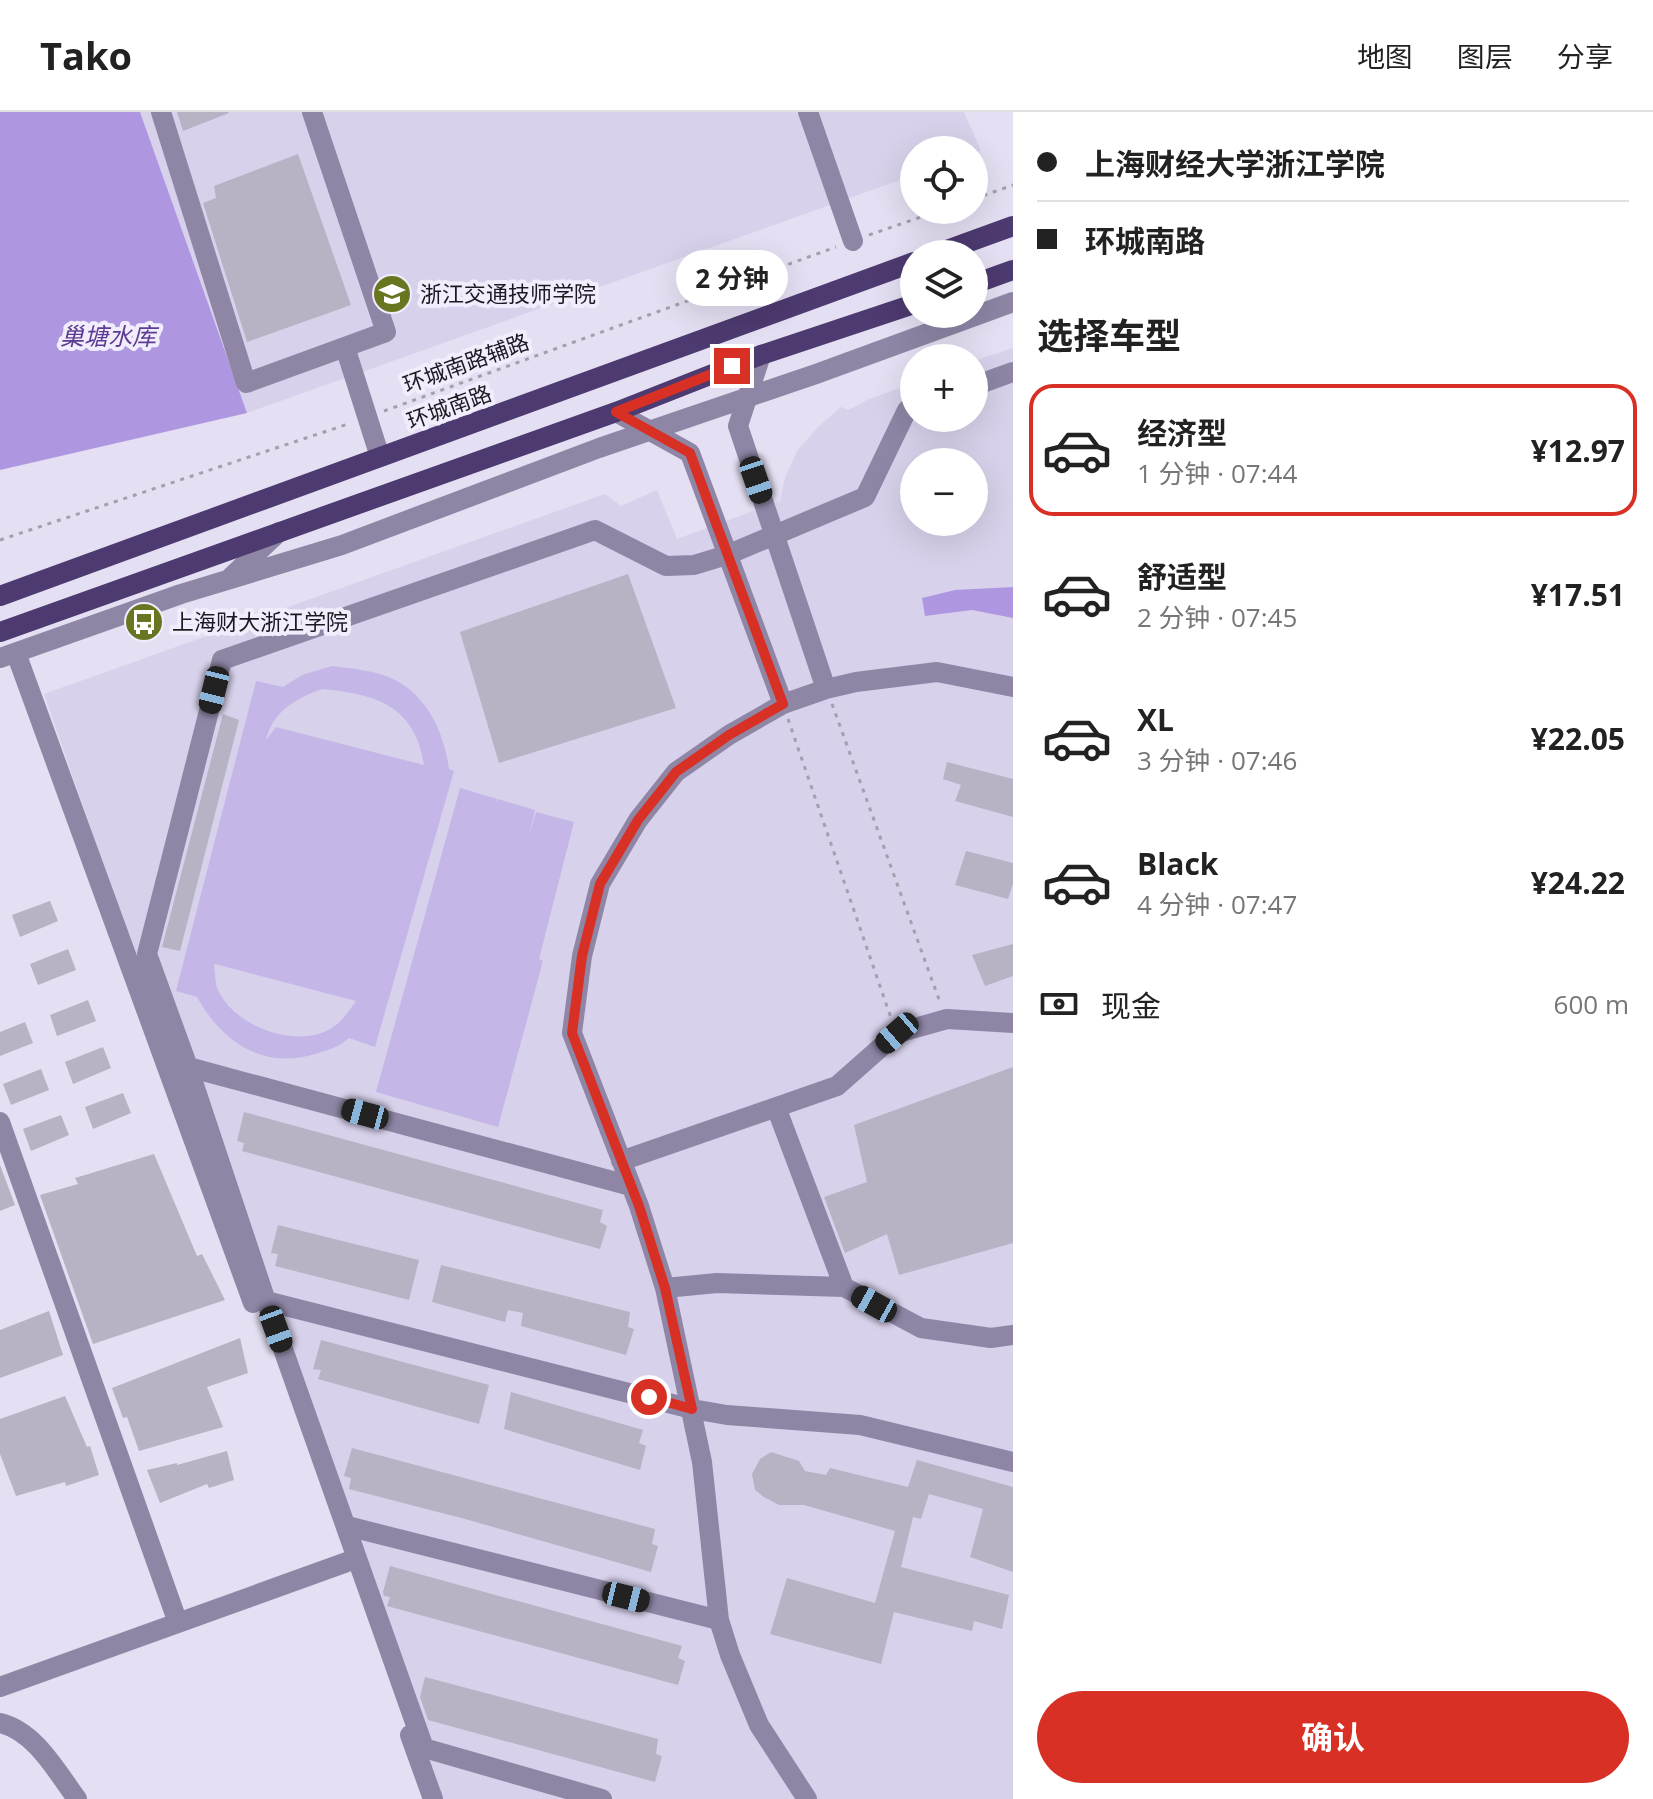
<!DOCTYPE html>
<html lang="zh">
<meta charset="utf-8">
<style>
body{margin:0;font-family:"Open Sans","Noto Sans SC",sans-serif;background:#f6f6f6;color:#222;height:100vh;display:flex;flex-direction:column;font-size:30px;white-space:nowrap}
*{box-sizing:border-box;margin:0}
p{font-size:26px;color:#767676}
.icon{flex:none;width:44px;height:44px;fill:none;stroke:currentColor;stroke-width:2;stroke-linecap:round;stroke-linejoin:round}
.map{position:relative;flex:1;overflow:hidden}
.drawer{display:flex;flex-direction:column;background:#fff;width:640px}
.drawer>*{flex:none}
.guide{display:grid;align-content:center;height:176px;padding:0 24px;background:#fff}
.tools{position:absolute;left:900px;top:24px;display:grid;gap:16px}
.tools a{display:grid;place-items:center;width:88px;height:88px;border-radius:50%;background:#fff;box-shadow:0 8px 32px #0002;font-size:40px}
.end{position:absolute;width:36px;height:36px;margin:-18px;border:10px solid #d93025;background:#fff;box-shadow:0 0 0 4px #fff}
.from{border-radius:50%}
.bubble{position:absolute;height:56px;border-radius:28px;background:#fff;box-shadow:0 8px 32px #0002;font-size:26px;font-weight:700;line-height:56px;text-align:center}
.car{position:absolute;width:24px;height:48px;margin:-24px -12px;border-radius:10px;box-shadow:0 0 6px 2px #0007;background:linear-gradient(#222 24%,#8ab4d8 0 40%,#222 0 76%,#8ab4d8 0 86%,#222 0)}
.guide b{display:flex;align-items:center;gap:28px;height:76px;font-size:30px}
.guide b+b{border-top:2px solid #e0e0e0}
.guide i{width:20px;height:20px;background:#222}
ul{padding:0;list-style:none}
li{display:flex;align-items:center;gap:24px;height:132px;margin:0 16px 12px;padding:0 8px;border:4px solid transparent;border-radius:24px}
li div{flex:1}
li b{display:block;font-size:30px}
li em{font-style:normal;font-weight:700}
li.active{border-color:#d93025}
li>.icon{width:72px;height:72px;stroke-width:1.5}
h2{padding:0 24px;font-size:36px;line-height:96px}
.pay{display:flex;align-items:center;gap:20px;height:88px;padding:0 24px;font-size:30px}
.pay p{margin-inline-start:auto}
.cta{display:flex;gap:16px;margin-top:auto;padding:16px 24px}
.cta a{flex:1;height:92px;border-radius:48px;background:#d93025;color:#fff;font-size:32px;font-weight:700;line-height:92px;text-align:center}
header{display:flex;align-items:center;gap:48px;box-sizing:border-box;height:112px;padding:0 40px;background:#fff;border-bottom:2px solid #e0e0e0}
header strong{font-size:38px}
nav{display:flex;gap:44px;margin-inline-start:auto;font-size:28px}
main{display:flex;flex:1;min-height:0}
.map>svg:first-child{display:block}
.built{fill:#d8d1eb;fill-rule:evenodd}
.green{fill:#c4b6e7;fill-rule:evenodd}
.water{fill:#ae97e0}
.building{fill:#b7b2c4}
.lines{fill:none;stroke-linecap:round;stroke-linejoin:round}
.path{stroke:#a39fad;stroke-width:3;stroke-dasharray:4 6;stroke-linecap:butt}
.minor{stroke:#8f86a6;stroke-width:20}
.major{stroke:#4d3a70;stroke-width:20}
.route{stroke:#d93025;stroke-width:10}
.labels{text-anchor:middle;stroke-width:8;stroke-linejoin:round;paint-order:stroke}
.poi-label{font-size:22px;fill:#1c1a20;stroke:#f1edfc;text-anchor:start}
.street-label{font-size:22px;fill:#1c1a20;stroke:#f1edfc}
.water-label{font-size:24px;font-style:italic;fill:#5d3d92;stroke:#f1edfc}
</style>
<header>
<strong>Tako</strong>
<nav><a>地图</a><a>图层</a><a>分享</a></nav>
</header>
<main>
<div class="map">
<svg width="1013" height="1687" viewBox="0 0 1013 1687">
<rect width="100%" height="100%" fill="#e4dff2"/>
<!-- built -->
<path class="built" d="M140 0H964L981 39 974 41V38H914V63L247 301Z
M1013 236V1687H435L160 915 44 582 605 382 621 394 657 378 677 427 780 389 785 366 797 339 818 315 841 295 848 298 869 287 914 271V306H974V249ZM914 350H974V410H914Z"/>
<!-- green -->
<path class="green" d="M332 554C352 557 376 558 395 568 428 585 444 621 449 657L454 659 375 935 349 926C339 935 328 938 315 942 263 958 222 930 197 885L176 879 256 569 283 575 302 563ZM322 577C375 582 415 593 424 653L276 615 266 628C273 599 295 587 322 577ZM214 853 215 852 356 889C350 897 344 907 336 913 302 940 235 916 218 878 215 871 215 860 214 853Z
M460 676 497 687 496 692 498 687 535 698 529 724 536 700 574 710 539 847 543 849 498 1015 376 980Z"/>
<!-- water -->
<path class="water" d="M0 0H140L247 301 0 358Z
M1013 475V506L972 498 925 504 922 486 955 478Z"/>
<!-- building -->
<path class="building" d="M177 0H228L229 1 183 19Z
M298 42 351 193 247 230 203 91 216 86 214 74Z
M628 462 676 596 499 651 460 520Z
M223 602 239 608 180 839 162 835Z
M947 650 1013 667V705L955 689 961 673 943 667Z
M966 739 1013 751V772L1008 787 955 773Z
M50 789 58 809 20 825 12 803Z
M1013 832V864L985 874 972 843Z
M68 837 76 858 38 873 30 852Z
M88 888 96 909 57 924 50 903Z
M25 910 33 931 0 944V920Z
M103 935 111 956 73 972 65 950Z
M1013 955V1131L899 1163 887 1122 845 1141 824 1085 867 1070 854 1013Z
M41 957 49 978 11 993 3 972Z
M123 981 131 1001 93 1017 85 995Z
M244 1000 603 1098 600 1110 607 1114 600 1137 242 1039 244 1031 237 1029Z
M61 1003 69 1023 31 1039 23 1017Z
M154 1042 197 1144 202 1142 225 1188 93 1232 40 1083 78 1072 75 1066Z
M0 1053 15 1093 0 1099Z
M278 1113 419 1148 409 1188 275 1154 278 1142 271 1141Z
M441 1153 630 1200 628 1215 634 1217 626 1243 521 1214 523 1201 508 1198 505 1210 432 1190Z
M49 1199 63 1243 0 1266V1218Z
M240 1226 248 1261 207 1275 223 1315 139 1339 127 1305 123 1306 112 1276Z
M321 1228 489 1273 479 1312 318 1267 321 1258 313 1257Z
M511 1280 643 1318 639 1331 646 1334 640 1358 504 1317Z
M65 1284 87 1335 90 1334 99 1363 66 1374 65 1370 16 1384 0 1342V1307Z
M352 1336 655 1417 652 1432 658 1434 651 1460 465 1407 349 1377 351 1366 344 1364Z
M227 1339 234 1368 209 1376 207 1372 160 1391 147 1358 177 1351V1353Z
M771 1340 799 1349 805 1359 826 1363 830 1356 908 1375 917 1348 1013 1375V1460L970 1445 983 1397 929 1382 921 1407 913 1405 901 1455 1009 1483 1002 1517 974 1509 972 1519 894 1500 881 1552 770 1522 787 1466 875 1491 895 1419 804 1393H779L764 1385 755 1378 752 1362 760 1347Z
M390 1454 682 1534 678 1546 685 1549 678 1573 387 1494 390 1485 384 1484 383 1480Z
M425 1565 658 1627 656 1642 662 1644 655 1670 428 1608 420 1585Z"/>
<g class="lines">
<!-- path -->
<path class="path" d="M974 87 1013 73
M869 123 941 98
M384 299 836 135
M0 428 351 311
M832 592 941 893
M788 607 891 906"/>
<!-- minor -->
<path class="minor" d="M161 0 246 271 386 220 312 0
M808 0 853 129
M345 235 380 345
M761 243 738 314 826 577
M974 274 1013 260
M616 300 690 341 783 592
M231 465 279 420
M16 541 253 1191
M0 546 181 482 342 433 599 336 816 262 1013 190
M188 955 631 1074
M0 1010 178 1511
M621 1049 837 974 897 921 947 907 1013 911
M844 1175 921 1216 991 1226 1013 1223
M665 1176 717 1171 844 1175 776 995
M266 1189 692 1297 727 1303 860 1313 1013 1350
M347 1414 719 1508
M0 1575 347 1450
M0 1611C35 1619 57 1660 77 1687
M410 1623 433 1687
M602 1687 424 1636 266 1189 188 955 147 842 222 548 595 418 666 454 694 453 727 443 865 385 907 298 914 296
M807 1687 759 1613 730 1543 719 1508 702 1350 665 1176 639 1094 572 921 582 844 600 772 638 708 676 660 729 623 783 592 826 577 856 570 937 560 1013 575"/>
<!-- major -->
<path class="major" d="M936 142 1013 114
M974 172 1013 158
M0 484 914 150
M0 520 616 300 761 243 914 192"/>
</g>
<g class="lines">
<!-- route -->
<path class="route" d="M649 1285 692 1297 665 1176 639 1094 572 921 582 844 600 772 638 708 676 660 729 623 783 592 690 341 616 300 732 254"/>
</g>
<!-- icons -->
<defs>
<symbol id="school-disc" viewBox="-11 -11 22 22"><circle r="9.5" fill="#687622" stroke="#f1edfc"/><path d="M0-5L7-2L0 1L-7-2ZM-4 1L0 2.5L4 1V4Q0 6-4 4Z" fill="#fff"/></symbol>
<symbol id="bus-disc" viewBox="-11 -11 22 22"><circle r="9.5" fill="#687622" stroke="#f1edfc"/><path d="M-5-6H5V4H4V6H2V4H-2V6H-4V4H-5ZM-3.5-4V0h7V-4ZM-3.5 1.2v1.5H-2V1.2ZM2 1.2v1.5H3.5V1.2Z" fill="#fff"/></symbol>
</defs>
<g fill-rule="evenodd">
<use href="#school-disc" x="370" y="160" width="44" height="44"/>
<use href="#bus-disc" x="122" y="488" width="44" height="44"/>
</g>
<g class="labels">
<!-- poi labels -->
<g class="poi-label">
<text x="420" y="190">浙江交通技师学院</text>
<text x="172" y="518">上海财大浙江学院</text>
</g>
<!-- street labels -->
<g class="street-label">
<text transform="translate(466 251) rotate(-20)" y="8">环城南路辅路</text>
<text transform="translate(449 295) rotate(-20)" y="8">环城南路</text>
</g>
<!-- water labels -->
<g class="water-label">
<text x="108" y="233">巢塘水库</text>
</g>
</g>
</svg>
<div class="tools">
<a><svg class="icon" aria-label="locate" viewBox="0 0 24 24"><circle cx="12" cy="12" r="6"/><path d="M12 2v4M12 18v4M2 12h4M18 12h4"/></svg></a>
<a><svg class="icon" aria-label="layers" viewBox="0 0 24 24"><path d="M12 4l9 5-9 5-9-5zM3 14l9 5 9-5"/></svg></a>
<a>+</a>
<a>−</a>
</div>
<i class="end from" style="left:649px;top:1285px"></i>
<i class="end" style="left:732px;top:254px"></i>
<div class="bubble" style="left:676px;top:138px;width:112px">2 分钟</div>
<i class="car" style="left:756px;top:368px;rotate:161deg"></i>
<i class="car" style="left:214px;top:578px;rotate:194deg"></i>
<i class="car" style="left:897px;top:921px;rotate:229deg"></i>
<i class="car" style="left:365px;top:1002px;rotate:285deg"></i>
<i class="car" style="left:874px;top:1192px;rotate:299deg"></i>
<i class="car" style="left:276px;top:1217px;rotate:160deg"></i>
<i class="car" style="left:626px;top:1485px;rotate:104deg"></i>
</div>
<section class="drawer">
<div class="guide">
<b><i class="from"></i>上海财经大学浙江学院</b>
<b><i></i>环城南路</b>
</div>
<h2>选择车型</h2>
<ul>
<li class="active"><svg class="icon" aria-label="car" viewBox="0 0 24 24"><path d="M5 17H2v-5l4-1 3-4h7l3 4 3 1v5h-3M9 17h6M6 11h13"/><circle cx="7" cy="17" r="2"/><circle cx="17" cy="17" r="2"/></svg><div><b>经济型</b><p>1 分钟 · 07:44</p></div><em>¥12.97</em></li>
<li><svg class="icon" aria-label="car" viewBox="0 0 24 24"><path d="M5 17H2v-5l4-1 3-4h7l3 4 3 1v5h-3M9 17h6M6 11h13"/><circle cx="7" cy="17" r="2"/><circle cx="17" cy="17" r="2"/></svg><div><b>舒适型</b><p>2 分钟 · 07:45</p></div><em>¥17.51</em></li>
<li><svg class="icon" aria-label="car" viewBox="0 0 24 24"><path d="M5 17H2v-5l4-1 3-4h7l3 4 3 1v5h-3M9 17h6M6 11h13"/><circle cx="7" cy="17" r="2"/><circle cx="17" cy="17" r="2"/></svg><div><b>XL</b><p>3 分钟 · 07:46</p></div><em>¥22.05</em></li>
<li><svg class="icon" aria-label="car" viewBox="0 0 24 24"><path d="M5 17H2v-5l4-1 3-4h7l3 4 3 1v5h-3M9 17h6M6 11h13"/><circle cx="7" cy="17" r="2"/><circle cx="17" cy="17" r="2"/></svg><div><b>Black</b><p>4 分钟 · 07:47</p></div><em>¥24.22</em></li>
</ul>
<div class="pay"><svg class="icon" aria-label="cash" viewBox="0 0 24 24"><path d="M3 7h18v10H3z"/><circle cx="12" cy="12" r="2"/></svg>现金<p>600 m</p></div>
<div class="cta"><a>确认</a></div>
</section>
</main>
